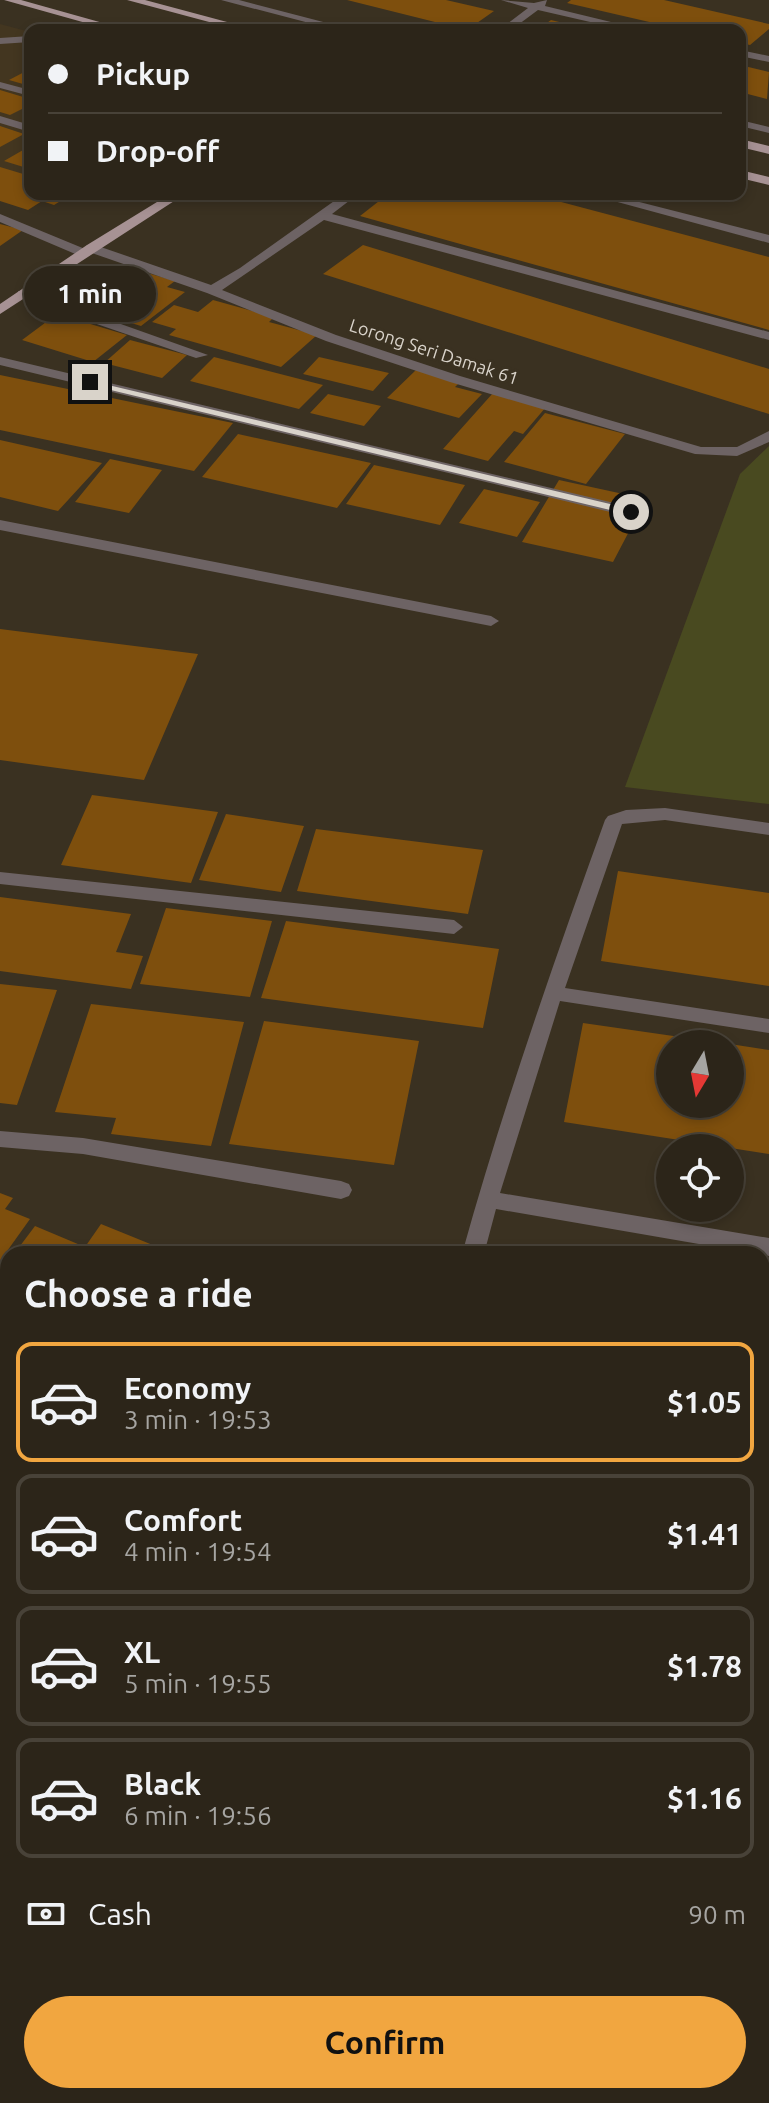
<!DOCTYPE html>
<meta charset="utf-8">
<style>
body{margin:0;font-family:Ubuntu,sans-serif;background:#342d22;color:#f1f3f6;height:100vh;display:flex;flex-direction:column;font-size:30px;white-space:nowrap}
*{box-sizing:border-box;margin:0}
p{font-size:26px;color:#a6a5a2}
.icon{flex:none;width:44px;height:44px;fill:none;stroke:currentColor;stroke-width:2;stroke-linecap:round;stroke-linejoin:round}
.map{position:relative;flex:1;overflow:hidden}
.panel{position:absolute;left:0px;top:1246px;width:770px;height:858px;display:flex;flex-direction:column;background:#2c2519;border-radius:24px 24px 0 0;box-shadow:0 4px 12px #0003,0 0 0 2px #484238}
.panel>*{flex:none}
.hud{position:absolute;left:24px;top:24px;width:722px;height:176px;border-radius:16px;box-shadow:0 4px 12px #0003,0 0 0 2px #484238;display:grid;align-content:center;height:176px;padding:0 24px;background:#2c2519}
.needle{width:52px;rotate:190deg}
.tools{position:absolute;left:656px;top:1030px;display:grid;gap:16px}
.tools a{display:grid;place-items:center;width:88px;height:88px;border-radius:50%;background:#2c2519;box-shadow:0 4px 12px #0003,0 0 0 2px #484238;font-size:40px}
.end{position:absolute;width:36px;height:36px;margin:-18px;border:10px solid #d9d3ca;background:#111;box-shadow:0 0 0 4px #111}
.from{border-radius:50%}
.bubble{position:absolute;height:56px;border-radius:28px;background:#2c2519;box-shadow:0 4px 12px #0003,0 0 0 2px #484238;font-size:26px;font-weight:600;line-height:56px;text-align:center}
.hud b{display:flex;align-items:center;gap:28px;height:76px;font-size:30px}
.hud b+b{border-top:2px solid #484238}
.hud i{width:20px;height:20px;background:#f1f3f6}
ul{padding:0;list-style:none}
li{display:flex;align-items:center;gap:24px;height:120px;margin:0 16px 12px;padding:0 8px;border:4px solid #484238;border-radius:16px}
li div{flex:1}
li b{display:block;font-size:30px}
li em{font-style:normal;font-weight:600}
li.active{border-color:#f1a640}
li>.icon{width:72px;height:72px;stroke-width:1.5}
h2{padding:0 24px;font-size:36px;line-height:96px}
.pay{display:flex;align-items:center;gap:20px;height:88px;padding:0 24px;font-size:30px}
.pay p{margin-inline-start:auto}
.button{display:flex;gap:16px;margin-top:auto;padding:16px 24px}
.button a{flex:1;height:92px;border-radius:48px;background:#f1a640;color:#111;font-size:32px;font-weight:600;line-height:92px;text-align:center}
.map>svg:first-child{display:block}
.built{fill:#433620}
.green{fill:#494a20}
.building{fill:#7e4f0d}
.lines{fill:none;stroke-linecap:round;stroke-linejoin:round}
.minor{fill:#6d6364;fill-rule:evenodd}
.major{fill:#a79294;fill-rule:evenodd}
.route{fill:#d9d3ca}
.labels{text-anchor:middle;stroke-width:6;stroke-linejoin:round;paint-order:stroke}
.far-street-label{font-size:18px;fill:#d9d3ca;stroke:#3a3121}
</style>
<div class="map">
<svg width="769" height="2103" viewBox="0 0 769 2103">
<rect width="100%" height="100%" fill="#3a3121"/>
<!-- built -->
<path class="built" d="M0 24 30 32V176L0 168Z"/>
<!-- green -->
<path class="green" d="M769 446V804L625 787 740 474Z"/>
<!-- building -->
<path class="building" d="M347 0H446L494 11 467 30Z
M571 0H664L769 24V29L750 45 740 43V30H684L567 3Z
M551 20 588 29V30H537Z
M740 65 769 72 767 99 740 92Z
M30 69V86L9 80Z
M0 90 30 99V105L10 115 0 112Z
M0 126 24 134 0 147Z
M30 146V169L4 161Z
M0 167 30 176V194H72L54 205 42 201 28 210 0 201Z
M388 194H531L769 257V330L360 216Z
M0 224 23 230 0 246Z
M363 245 769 369V414L323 274Z
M127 267 175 281 167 287 185 292 141 326 75 306Z
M213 300 274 317 269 322 317 335 281 367 169 335 176 329 152 322 174 305 198 312Z
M57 314 127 335 93 362 22 340Z
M130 340 187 355 162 378 104 363Z
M214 357 323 385 299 409 190 381Z
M319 357 389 373 373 391 303 374Z
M416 370 460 382 455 387 482 394 459 418 387 398Z
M0 375 233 423 194 471 0 430Z
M493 393 546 407 523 434 514 431 488 461 443 449Z
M328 394 381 406 364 426 310 413Z
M545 413 625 434 586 484 504 462Z
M238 434 371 463 337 508 202 477Z
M0 440 102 463 58 511 0 497Z
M110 459 162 470 129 513 75 502Z
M374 465 465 485 440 525 346 504Z
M559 480 628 495 616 518 634 522 613 562 522 542Z
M484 489 540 502 517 537 459 523Z
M0 629 198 654 144 780 0 760Z
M92 795 218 812 191 883 61 865Z
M226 814 304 826 281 892 199 880Z
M316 829 483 850 468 914 297 891Z
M618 871 769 893V986L601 961Z
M0 897 131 914 116 952 143 956 131 989 0 971Z
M166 908 272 921 250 997 140 984Z
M286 921 499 949 483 1028 261 998Z
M0 984 57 990 17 1105 0 1103Z
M91 1004 244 1022 211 1146 111 1134 116 1118 55 1112Z
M264 1021 419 1041 394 1165 229 1144Z
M583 1023 715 1042 670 1044V1104H730V1044L769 1050V1154L564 1122Z
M0 1193 13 1198 5 1209 30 1219 0 1261Z
M101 1224 175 1254H14L35 1226 85 1247Z
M8 1262V1314L0 1311V1273Z
M762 1333 769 1334V1468L762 1466Z
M0 1334 8 1338V1463L0 1459Z
M762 1546 769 1547V1709L762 1708Z
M8 1829V1916L0 1910V1841Z
M109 2096H237L248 2103H105Z
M284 2096H529L533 2098 531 2103H281Z"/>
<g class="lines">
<!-- minor -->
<path class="minor" d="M221 0H239L354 30H336Z
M501 0 534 3 547 0 545 6 644 30H625L538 10 511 30H499L528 8Z
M30 36V42L0 44V38Z
M740 50 769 56V62L740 56Z
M0 82 30 90V96L0 88Z
M0 116 30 125V132L0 123Z
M740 120 769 127V133L740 126Z
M344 194H358L332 214 769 332V340L324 220 222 290 336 335 460 376 701 447H737L769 431V442L737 456 695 454 450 382 326 341 207 293 89 252 88 256H80L0 222V214L85 249 87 245H95L211 285 240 268Z
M588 194H608L769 235V243Z
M18 291H28L208 355 196 358 18 297Z
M0 357 631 507 639 512 631 517 0 365Z
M0 520 491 616 499 621 491 626 0 530Z
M665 808 769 823V835L665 820 622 824 565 988 769 1019V1033L560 1001 500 1193 769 1238V1256L496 1209 484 1254H462C503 1107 553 964 605 820L608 816 626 810Z
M0 872 454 920 463 927 454 934 0 884Z
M0 1131 83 1138 341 1181 349 1184 352 1190 349 1196 341 1199 83 1154 0 1147Z
M762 1499 769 1500V1522L762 1521Z
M0 1522 8 1525V1549L0 1546Z
M762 1796 769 1798V1824L762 1822Z"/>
<!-- major -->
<path class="major" d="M4 0H21L128 30H111Z
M127 0H145L257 30H239Z
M740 139 769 146V154L740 147Z
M740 170 769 177V185L740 178Z
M170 194H185L0 314V304L87 245Z"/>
</g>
<!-- route -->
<path class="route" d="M87 380 631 509 636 512 631 515 90 385Z"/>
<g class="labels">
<!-- far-street labels -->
<g class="far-street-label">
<text transform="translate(434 352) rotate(18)" y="6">Lorong Seri Damak 61</text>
</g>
</g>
</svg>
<div class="tools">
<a><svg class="needle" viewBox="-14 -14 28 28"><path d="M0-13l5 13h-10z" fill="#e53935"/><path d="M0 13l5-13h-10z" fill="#a6a5a2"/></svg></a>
<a><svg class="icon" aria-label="locate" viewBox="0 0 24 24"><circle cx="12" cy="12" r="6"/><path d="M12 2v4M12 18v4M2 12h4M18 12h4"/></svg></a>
</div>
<i class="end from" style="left:631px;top:512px"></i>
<i class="end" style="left:90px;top:382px"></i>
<div class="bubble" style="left:24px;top:266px;width:132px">1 min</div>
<div class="hud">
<b><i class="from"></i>Pickup</b>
<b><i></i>Drop-off</b>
</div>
<section class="panel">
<h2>Choose a ride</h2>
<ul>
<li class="active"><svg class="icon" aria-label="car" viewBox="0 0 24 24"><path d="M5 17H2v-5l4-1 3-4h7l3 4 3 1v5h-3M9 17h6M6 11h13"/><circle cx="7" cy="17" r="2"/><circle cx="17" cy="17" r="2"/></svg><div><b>Economy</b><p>3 min · 19:53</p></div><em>$1.05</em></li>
<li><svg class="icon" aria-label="car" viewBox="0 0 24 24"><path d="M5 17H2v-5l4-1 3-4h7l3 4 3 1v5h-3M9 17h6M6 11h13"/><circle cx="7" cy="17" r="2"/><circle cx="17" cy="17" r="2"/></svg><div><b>Comfort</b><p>4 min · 19:54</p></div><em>$1.41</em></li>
<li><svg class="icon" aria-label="car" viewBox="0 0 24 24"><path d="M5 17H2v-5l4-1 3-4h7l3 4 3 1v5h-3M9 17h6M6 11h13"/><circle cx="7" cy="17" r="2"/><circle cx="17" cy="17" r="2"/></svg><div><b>XL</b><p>5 min · 19:55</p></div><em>$1.78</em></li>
<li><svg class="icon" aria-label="car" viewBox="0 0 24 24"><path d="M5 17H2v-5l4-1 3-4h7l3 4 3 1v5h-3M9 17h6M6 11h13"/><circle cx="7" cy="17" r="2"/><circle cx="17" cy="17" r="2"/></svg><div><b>Black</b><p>6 min · 19:56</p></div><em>$1.16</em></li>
</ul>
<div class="pay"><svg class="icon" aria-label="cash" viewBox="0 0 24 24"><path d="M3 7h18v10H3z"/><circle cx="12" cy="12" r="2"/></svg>Cash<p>90 m</p></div>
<div class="button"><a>Confirm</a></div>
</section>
</div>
